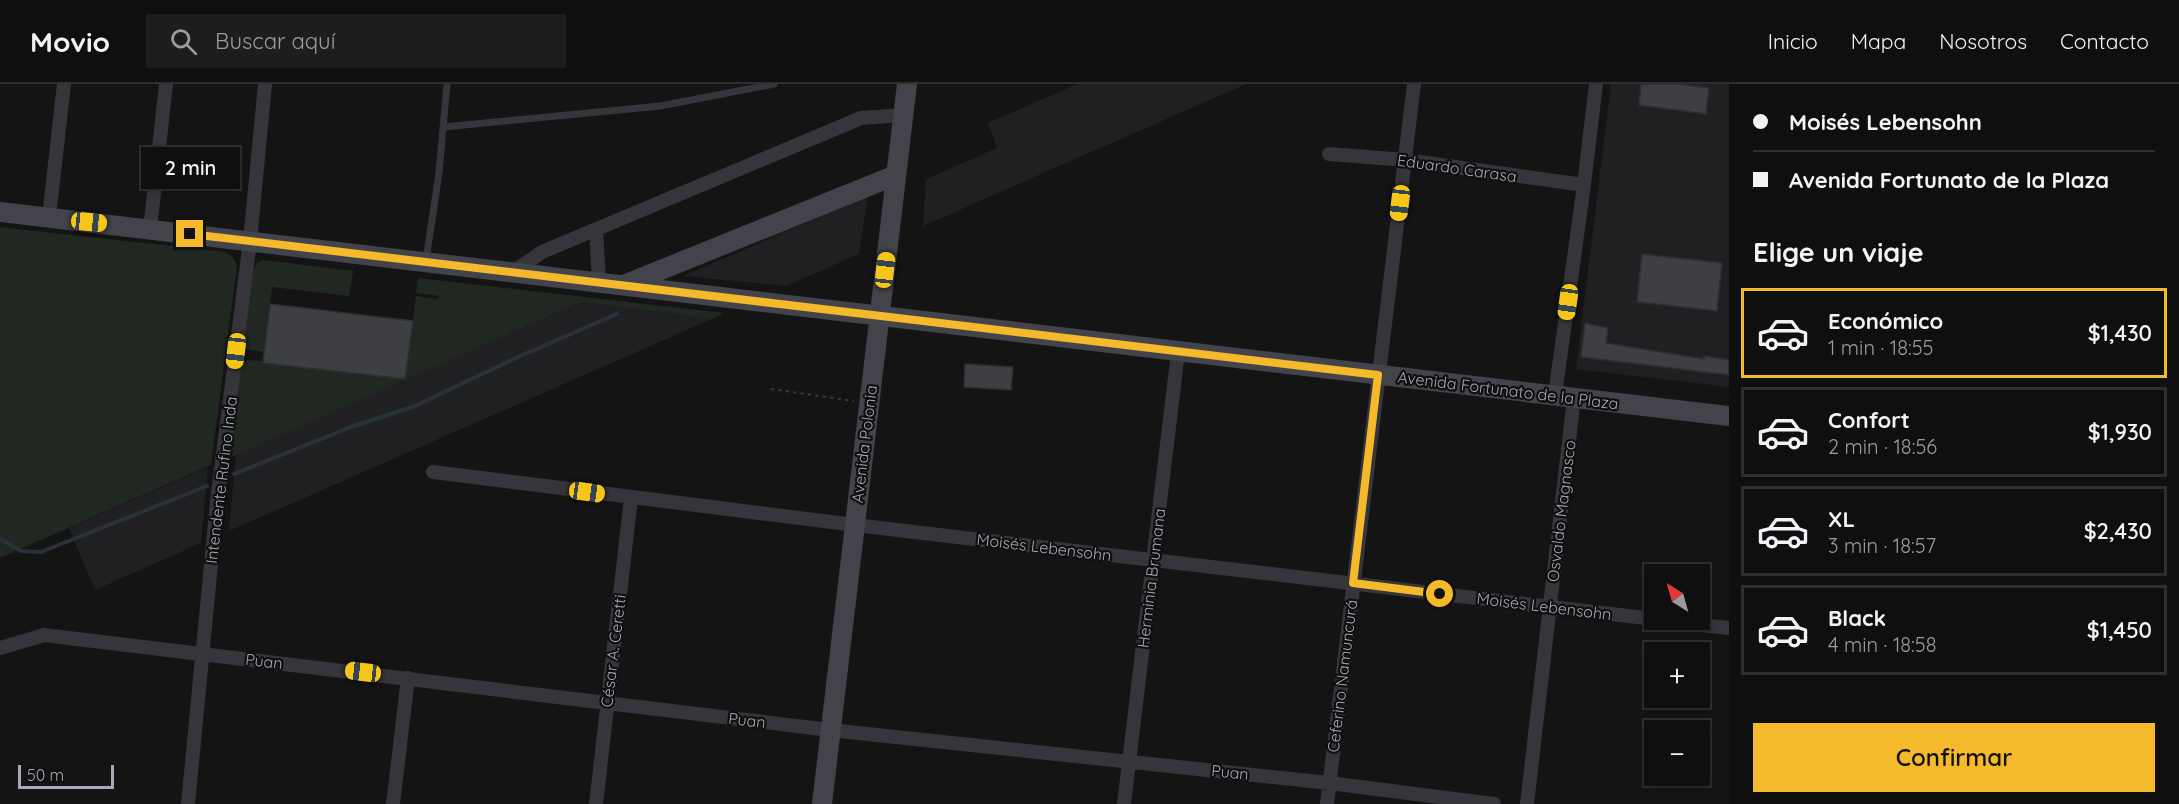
<!DOCTYPE html>
<html lang="es">
<meta charset="utf-8">
<style>
body{margin:0;font-family:Quicksand,sans-serif;background:#1d1d1e;color:#f1f3f6;height:100vh;display:flex;flex-direction:column;font-size:22px;white-space:nowrap}
*{box-sizing:border-box;margin:0}
p{font-size:20px;color:#9b9c9f}
.icon{flex:none;width:33px;height:33px;fill:none;stroke:currentColor;stroke-width:2;stroke-linecap:round;stroke-linejoin:round}
.map{position:relative;flex:1;overflow:hidden}
.details{display:flex;flex-direction:column;background:#0f0f10;width:450px}
.details>*{flex:none}
.hud{display:grid;align-content:center;height:132px;padding:0 24px;background:#0f0f10}
.needle{width:39px;rotate:323deg}
.fabs{position:absolute;left:1644px;top:480px;display:grid;gap:12px}
.fabs a{display:grid;place-items:center;width:66px;height:66px;border-radius:0px;background:#0f0f10;box-shadow:0 3px 9px #0003,0 0 0 2px #2f2f30;font-size:30px}
.scale{position:absolute;left:18px;bottom:15px;width:96px;box-sizing:border-box;padding-left:6px;border:3px solid #a5aab6;border-top:0;font-size:16px;line-height:21px;white-space:nowrap;color:#a5aab6;-webkit-text-stroke:4px #0f0f10;paint-order:stroke}
.end{position:absolute;width:27px;height:27px;margin:-14px;border:8px solid #f5b92c;background:#111;box-shadow:0 0 0 3px #111}
.from{border-radius:50%}
.bubble{position:absolute;height:42px;border-radius:0px;background:#0f0f10;box-shadow:0 3px 9px #0003,0 0 0 2px #2f2f30;font-size:20px;font-weight:600;line-height:42px;text-align:center}
.car{position:absolute;width:18px;height:36px;margin:-18px -9px;border-radius:8px;box-shadow:0 0 4px 2px #0007;background:linear-gradient(#f5c518 24%,#345 0 40%,#f5c518 0 76%,#345 0 86%,#f5c518 0)}
.hud b{display:flex;align-items:center;gap:21px;height:57px;font-size:22px}
.hud b+b{border-top:2px solid #2f2f30}
.hud i{width:15px;height:15px;background:#f1f3f6}
ul{padding:0;list-style:none}
li{display:flex;align-items:center;gap:18px;height:90px;margin:0 12px 9px;padding:0 12px;border:3px solid #2f2f30;border-radius:0px}
li div{flex:1}
li b{display:block;font-size:22px}
li em{font-style:normal;font-weight:600}
li.active{border-color:#f5b92c}
li>.icon{width:54px;height:54px;stroke-width:1.5}
h2{padding:0 24px;font-size:27px;line-height:72px}
.primary-button{display:flex;gap:12px;margin-top:auto;padding:12px 24px}
.primary-button a{flex:1;height:69px;border-radius:0px;background:#f5b92c;color:#111;font-size:24px;font-weight:600;line-height:69px;text-align:center}
header{display:flex;align-items:center;gap:36px;box-sizing:border-box;height:84px;padding:0 30px;background:#0f0f10;border-bottom:2px solid #2f2f30}
header strong{font-size:28px}
nav{display:flex;gap:33px;margin-inline-start:auto;font-size:21px}
.search{width:420px;height:54px;background:#1d1d1e;display:flex;align-items:center;gap:15px;box-sizing:border-box;padding:0 21px;border-radius:0px;color:#9b9c9f;font-size:22px}
main{display:flex;flex:1;min-height:0}
.map>svg:first-child{display:block}
.built{fill:#202022}
.green{fill:#202821}
.lines{fill:none;stroke-linecap:round;stroke-linejoin:round}
.stream{stroke:#2a3239;stroke-width:4}
.building{fill:#3e3f43;stroke:#2e2e32;stroke-width:1.5}
.path{stroke:#3b3c42;stroke-width:2;stroke-dasharray:3 4.5;stroke-linecap:butt}
.lane{stroke:#35353b;stroke-width:7}
.street{stroke:#35353b;stroke-width:14}
.secondary{stroke:#43444b;stroke-width:20}
.route{stroke:#f5b92c;stroke-width:8}
.labels{text-anchor:middle;stroke-width:4.5;stroke-linejoin:round;paint-order:stroke}
.street-label{font-size:16px;fill:#a5aab6;stroke:#0f0f10}
</style>
<header>
<strong>Movio</strong>
<div class="search"><svg class="icon" aria-label="search" viewBox="0 0 24 24"><circle cx="10" cy="10" r="6"/><path d="M15 15l6 6"/></svg>Buscar aquí</div>
<nav><a>Inicio</a><a>Mapa</a><a>Nosotros</a><a>Contacto</a></nav>
</header>
<main>
<div class="map">
<svg width="1729" height="720" viewBox="0 0 1729 720">
<rect width="100%" height="100%" fill="#141415"/>
<!-- built -->
<path class="built" d="M1077 0H1246L923 142 926 95 997 64 988 39Z
M1611 0H1729V303L1576 285Z
M868 112 859 170 786 202 683 192Z
M581 218 712 235 229 447 236 370Z
M208 383 201 459 95 506 69 444Z"/>
<!-- green -->
<path class="green" d="M0 143 225 168 232 172 237 181 211 381 0 474Z
M263 176 353 187 349 212 272 203 264 268 243 265 253 186 257 179Z
M418 194 725 229 712 235 581 218 229 374 241 275 405 295 416 212 438 215 439 212 416 209Z"/>
<g class="lines">
<!-- stream -->
<path class="stream" d="M234 390 351 343 415 322 518 273 617 230
M0 455 21 467 41 468 207 402"/>
</g>
<!-- building -->
<path class="building" d="M1641 0H1679L1709 4 1706 30 1639 21Z
M1642 170 1722 179 1717 227 1637 218Z
M270 220 413 237 405 295 263 279Z
M1585 239 1608 244 1606 259 1704 275V272L1729 276V291L1581 273Z
M965 280 1013 283 1011 306 964 303Z"/>
<g class="lines">
<!-- path -->
<path class="path" d="M771 305 854 317"/>
<!-- lane -->
<path class="lane" d="M444 43 660 22 774 0
M426 176 439 89 447 0"/>
<!-- street -->
<path class="street" d="M1329 70 1406 76 1584 101
M49 133 64 0
M150 145 166 0
M596 145 599 198
M513 188 542 168 861 34 903 31
M1555 311 1584 101 1596 0
M433 388 855 441 1654 535
M1658 536 1729 544
M0 564 44 551 830 646 1329 699 1494 720
M188 720 217 418 250 157 265 0
M393 720 408 594
M596 720 631 414
M1124 720 1178 268
M1327 720 1414 0
M1527 720 1574 314"/>
<!-- secondary -->
<path class="secondary" d="M0 128 1729 332
M626 200 896 91
M822 720 907 0"/>
</g>
<g class="lines">
<!-- route -->
<path class="route" d="M190 150 1378 291 1353 499 1440 510"/>
</g>
<g class="labels">
<!-- street labels -->
<g class="street-label">
<text transform="translate(1457 84) rotate(8)" y="6">Eduardo Carasa</text>
<text transform="translate(1508 306) rotate(7)" y="6">Avenida Fortunato de la Plaza</text>
<text transform="translate(864 360) rotate(-83)" y="6">Avenida Polonia</text>
<text transform="translate(221 396) rotate(-83)" y="6">Intendente Rufino Inda</text>
<text transform="translate(1561 427) rotate(-83)" y="6">Osvaldo Magnasco</text>
<text transform="translate(1044 463) rotate(7)" y="6">Moisés Lebensohn</text>
<text transform="translate(1151 494) rotate(-83)" y="6">Herminia Brumana</text>
<text transform="translate(1544 522) rotate(7)" y="6">Moisés Lebensohn</text>
<text transform="translate(613 567) rotate(-83)" y="6">César A. Ceretti</text>
<text transform="translate(264 577) rotate(7)" y="6">Puan</text>
<text transform="translate(1342 592) rotate(-83)" y="6">Ceferino Namuncurá</text>
<text transform="translate(747 636) rotate(7)" y="6">Puan</text>
<text transform="translate(1230 688) rotate(6)" y="6">Puan</text>
</g>
</g>
</svg>
<div class="fabs">
<a><svg class="needle" viewBox="-14 -14 28 28"><path d="M0-13l5 13h-10z" fill="#e53935"/><path d="M0 13l5-13h-10z" fill="#9b9c9f"/></svg></a>
<a>+</a>
<a>−</a>
</div>
<div class="scale">50 m</div>
<i class="end from" style="left:1440px;top:510px"></i>
<i class="end" style="left:190px;top:150px"></i>
<div class="bubble" style="left:141px;top:63px;width:99px">2 min</div>
<i class="car" style="left:1400px;top:119px;rotate:187deg"></i>
<i class="car" style="left:89px;top:138px;rotate:96deg"></i>
<i class="car" style="left:885px;top:186px;rotate:7deg"></i>
<i class="car" style="left:1568px;top:218px;rotate:188deg"></i>
<i class="car" style="left:236px;top:267px;rotate:187deg"></i>
<i class="car" style="left:587px;top:408px;rotate:98deg"></i>
<i class="car" style="left:363px;top:588px;rotate:277deg"></i>
</div>
<section class="details">
<div class="hud">
<b><i class="from"></i>Moisés Lebensohn</b>
<b><i></i>Avenida Fortunato de la Plaza</b>
</div>
<h2>Elige un viaje</h2>
<ul>
<li class="active"><svg class="icon" aria-label="car" viewBox="0 0 24 24"><path d="M5 17H2v-5l4-1 3-4h7l3 4 3 1v5h-3M9 17h6M6 11h13"/><circle cx="7" cy="17" r="2"/><circle cx="17" cy="17" r="2"/></svg><div><b>Económico</b><p>1 min · 18:55</p></div><em>$1,430</em></li>
<li><svg class="icon" aria-label="car" viewBox="0 0 24 24"><path d="M5 17H2v-5l4-1 3-4h7l3 4 3 1v5h-3M9 17h6M6 11h13"/><circle cx="7" cy="17" r="2"/><circle cx="17" cy="17" r="2"/></svg><div><b>Confort</b><p>2 min · 18:56</p></div><em>$1,930</em></li>
<li><svg class="icon" aria-label="car" viewBox="0 0 24 24"><path d="M5 17H2v-5l4-1 3-4h7l3 4 3 1v5h-3M9 17h6M6 11h13"/><circle cx="7" cy="17" r="2"/><circle cx="17" cy="17" r="2"/></svg><div><b>XL</b><p>3 min · 18:57</p></div><em>$2,430</em></li>
<li><svg class="icon" aria-label="car" viewBox="0 0 24 24"><path d="M5 17H2v-5l4-1 3-4h7l3 4 3 1v5h-3M9 17h6M6 11h13"/><circle cx="7" cy="17" r="2"/><circle cx="17" cy="17" r="2"/></svg><div><b>Black</b><p>4 min · 18:58</p></div><em>$1,450</em></li>
</ul>
<div class="primary-button"><a>Confirmar</a></div>
</section>
</main>
